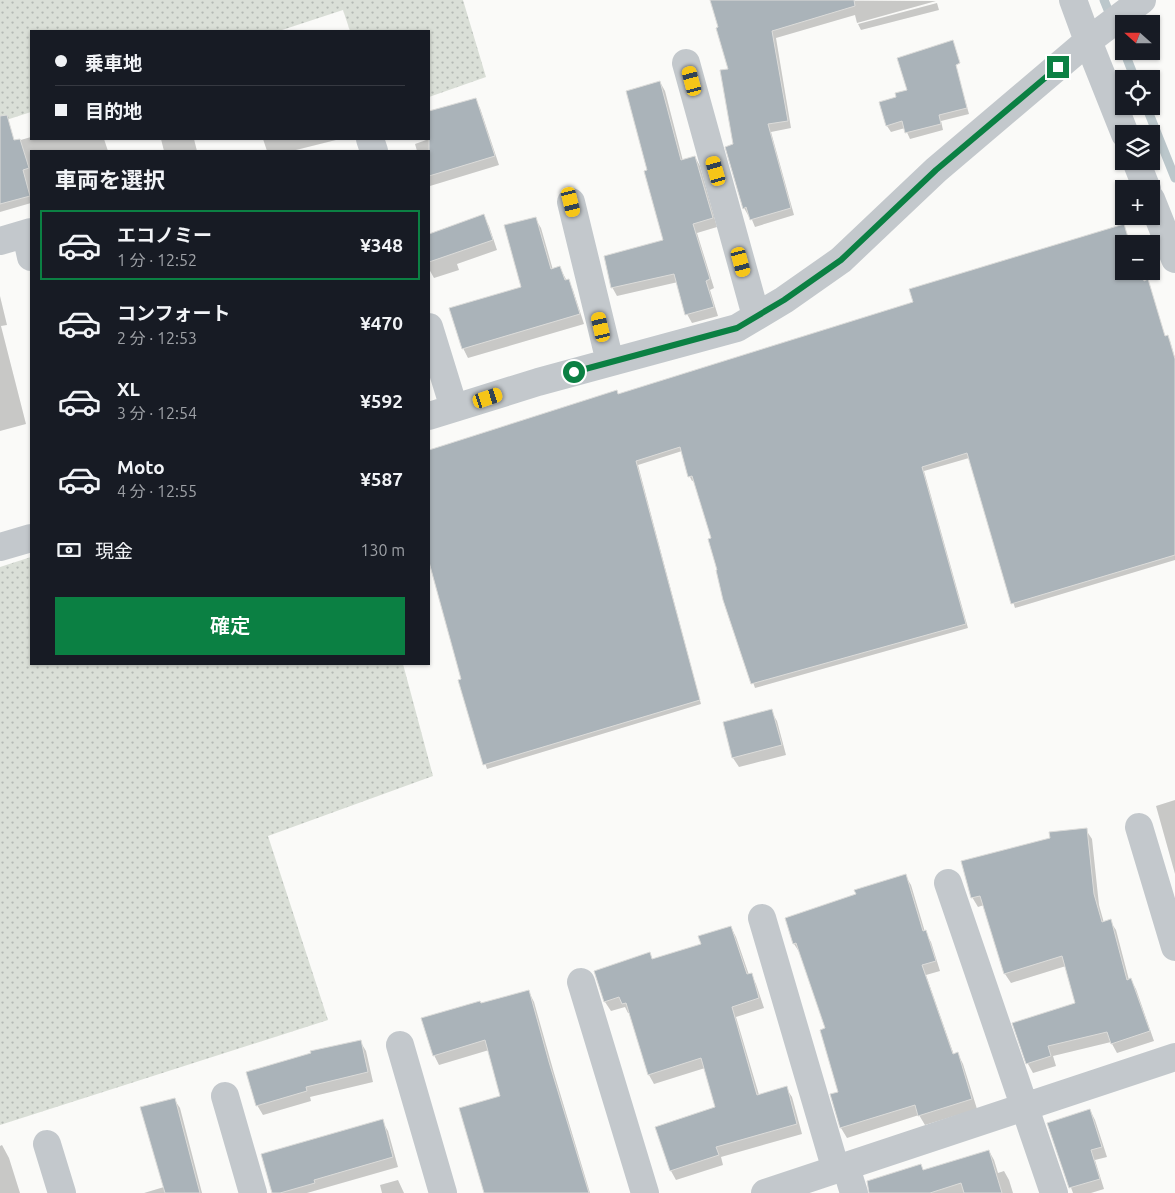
<!DOCTYPE html>
<html lang="ja">
<meta charset="utf-8">
<style>
body{margin:0;font-family:Ubuntu,"Noto Sans JP",sans-serif;background:#20242c;color:#f1f3f6;height:100vh;display:flex;flex-direction:column;font-size:19px;white-space:nowrap}
*{box-sizing:border-box;margin:0}
p{font-size:16px;color:#9ea1a6}
.icon{flex:none;width:28px;height:28px;fill:none;stroke:currentColor;stroke-width:2;stroke-linecap:round;stroke-linejoin:round}
.map{position:relative;flex:1;overflow:hidden}
.side{position:absolute;left:30px;top:150px;width:400px;height:515px;display:flex;flex-direction:column;background:#171b24;border-radius:0px;box-shadow:0 1px 4px #0004}
.side>*{flex:none}
.top-card{position:absolute;left:30px;top:30px;width:400px;height:110px;border-radius:0px;box-shadow:0 1px 4px #0004;display:grid;align-content:center;height:110px;padding:0 25px;background:#171b24}
.needle{width:32px;rotate:291deg}
.buttons{position:absolute;left:1115px;top:15px;display:grid;gap:10px}
.buttons a{display:grid;place-items:center;width:45px;height:45px;border-radius:0px;background:#171b24;box-shadow:0 1px 4px #0004;font-size:25px}
.end{position:absolute;width:22px;height:22px;margin:-11px;border:6px solid #0b8043;background:#fff;box-shadow:0 0 0 2px #fff}
.from{border-radius:50%}
.car{position:absolute;width:15px;height:30px;margin:-15px -8px;border-radius:6px;box-shadow:0 0 4px 1px #0007;background:linear-gradient(#f5c518 24%,#345 0 40%,#f5c518 0 76%,#345 0 86%,#f5c518 0)}
.top-card b{display:flex;align-items:center;gap:18px;height:48px;font-size:19px}
.top-card b+b{border-top:1px solid #363941}
.top-card i{width:12px;height:12px;background:#f1f3f6}
ul{padding:0;list-style:none}
li{display:flex;align-items:center;gap:15px;height:70px;margin:0 10px 8px;padding:0 15px;border:2px solid transparent;border-radius:0px}
li div{flex:1}
li b{display:block;font-size:19px}
li em{font-style:normal;font-weight:600}
li.on{border-color:#0b8043}
li>.icon{width:45px;height:45px;stroke-width:1.5}
h2{padding:0 25px;font-size:22px;line-height:60px}
.pay{display:flex;align-items:center;gap:12px;height:55px;padding:0 25px;font-size:19px}
.pay p{margin-inline-start:auto}
.primary-button{display:flex;gap:10px;margin-top:auto;padding:10px 25px}
.primary-button a{flex:1;height:58px;border-radius:0px;background:#0b8043;color:#fff;font-size:20px;font-weight:600;line-height:58px;text-align:center}
.map>svg:first-child{display:block}
.grass{fill:url(#grass-dots)}
.shadow{fill:#0003}
.lines{fill:none;stroke-linecap:round;stroke-linejoin:round}
.stream{stroke:#bbc7cb;stroke-width:9}
.building{fill:#aab3b9;stroke:#dcdcda}
.minor{stroke:#c3c8cc;stroke-width:28}
.route{stroke:#0b8043;stroke-width:6}
</style>
<div class="map">
<svg width="1175" height="1193" viewBox="0 0 1175 1193">
<defs>
<pattern id="grass-dots" width="8" height="8" patternUnits="userSpaceOnUse" patternTransform="scale(1.25)"><rect width="8" height="8" fill="#dadfd7"/><path d="M2 2h.1M6 6h.1" fill="none" stroke="#b4b9b4" stroke-width="1.8" stroke-linecap="round"/></pattern>
</defs>
<rect width="100%" height="100%" fill="#fafaf8"/>
<!-- grass -->
<path class="grass" d="M0 0H463L486 77 429 97V31H350L343 10 279 31H31V112L0 122Z
M31 557V664H403L433 776 268 836 328 1020 0 1125V567Z"/>
<!-- shadow -->
<path class="shadow" d="M720 0 936 1 857 23 855 15 776 38 791 128 771 132 794 215 755 227 750 215H748L744 208 735 145 730 70 720 28Z
M937 3 939 10 861 30 858 24Z
M951 50 969 114 941 121 943 130 910 139 905 128 891 132 887 126 880 103 898 98 908 91Z
M660 82 665 91 683 161 695 157 700 166 717 227 697 233 714 288 710 290 718 316 692 323 687 314 678 282 617 296 612 287 664 241 648 171Z
M475 100 480 108 499 165 430 186 429 183V151H417L415 144 429 139V113Z
M31 137V139H104L108 151H31V203L0 212V146Z
M161 139H194L197 151H164Z
M263 139H336V140L292 151H267Z
M483 216 489 226 497 250 457 264 459 270 434 278 429 269V235Z
M535 218 541 228 553 270 560 268 567 281 568 280 573 290 584 324 468 358 463 348 523 287Z
M1124 225 1130 244H1124V271H1141L1144 282 1148 281 1165 337 1167 336 1170 341 1175 358V560L1015 608 969 458 924 471 968 628 755 688 725 599 713 539 695 480 692 481 690 477 682 451 638 465 701 704 487 769 459 681 462 680 429 556V451L616 392 618 395 914 303Z
M0 296 7 325 1 326 26 424 0 431Z
M771 711 777 721 786 755 739 767 733 758Z
M1175 800V874L1156 806Z
M1086 830 1092 839 1099 905 1104 923 1110 921 1116 930 1129 980H1131L1136 989 1154 1041 1117 1053 1111 1042 1053 1056 1056 1066 1033 1073 1028 1064 1014 1024 1076 1004 1066 966 1011 983 1005 974 984 905 978 907 972 897Z
M905 875 911 885 925 932 931 942 940 971 926 975 954 1055 958 1054 963 1064 977 1109 925 1125 919 1115 847 1138 841 1128 832 1095 840 1093 826 1029 800 953 794 944 857 895Z
M731 927 736 937 749 975 751 974 756 984 764 1008 736 1017 759 1095 786 1088 792 1097 802 1134 721 1157 723 1165 676 1180 671 1171 657 1128 716 1108 705 1068 654 1084 649 1075 630 1013H628L625 1007 611 1011 605 1002 595 972 650 954 653 960 703 945Z
M529 992 534 1002 554 1073 590 1193H486L501 1097 489 1050 439 1065 434 1055 481 1005Z
M360 1041 366 1051 373 1082 310 1097 311 1101 263 1115 257 1105Z
M174 1099 180 1108 202 1193H144L164 1187Z
M1090 1110 1095 1120 1107 1157 1095 1160 1104 1189 1091 1193H1073L1048 1124Z
M382 1121 388 1131 398 1167 307 1193H274Z
M2 1145 9 1158 20 1193H0V1146Z
M989 1151 994 1160 998 1173 1004 1171 1009 1180 1013 1193H870L921 1166 924 1171Z
M398 1180 404 1193H382L380 1185Z"/>
<g class="lines">
<!-- stream -->
<path class="stream" d="M1104 0 1124 49
M1124 51 1135 79
M1146 106 1175 178"/>
</g>
<!-- building -->
<path class="building" d="M710 0H854L855 6 772 31 788 121 768 124 791 208 750 220 746 207 743 209 725 147 733 144 720 70 728 69 716 28 718 27Z
M953 40 960 63 956 65 967 108 939 115 941 124 905 133 902 121 886 126 879 102 896 97 895 93 907 90 897 58Z
M660 81 681 160 695 156 713 218 693 224 710 279 706 281 714 307 685 315 674 274 611 288 604 256 663 240 644 171 647 170 626 91Z
M476 98 495 156 429 176V111Z
M7 115 14 140 20 139 29 168 23 170 30 196 0 204V116Z
M484 214 493 240 429 262V234Z
M536 217 551 269 560 266 565 280 569 279 580 314 462 349 449 308 521 287 504 225Z
M1124 224 1130 244H1124V271H1141L1144 281 1148 279 1165 336 1168 335 1175 359V555L1011 604 967 453 922 467 966 624 751 684 723 600 716 570H717L708 539 711 538 692 476 688 477 680 447 636 461 700 700 483 765 458 680 461 679 429 562V450L617 390 618 394 913 302 909 289Z
M772 709 782 745 732 758 723 722Z
M1087 828 1094 894 1102 922 1111 919 1127 980 1131 978 1150 1031 1111 1044 1107 1032 1048 1046 1051 1056 1026 1064 1012 1023 1075 1003 1062 956 1004 974 980 896 971 898 961 861 1050 838 1049 832Z
M906 874 923 931 926 930 936 961 922 965 953 1054 958 1052 972 1099 918 1116 915 1105 840 1128 830 1094 838 1092 820 1030 825 1028 796 943 793 944 785 918 856 894 854 890Z
M731 926 747 974 752 973 759 998 732 1007 757 1095 787 1086 797 1124 716 1147 719 1155 670 1171 655 1127 715 1107 701 1058 648 1075 626 1003 622 1004 619 997 604 1002 594 971 650 952 652 959 701 944 698 936Z
M529 990 549 1062 589 1193H484L459 1108 500 1096 485 1040 433 1056 421 1018 480 1001 481 1003Z
M361 1040 368 1072 306 1087 307 1091 256 1106 246 1072 311 1053 310 1051Z
M175 1098 200 1193H165L140 1107Z
M1090 1109 1102 1147 1091 1150 1100 1179 1069 1188 1047 1123Z
M383 1119 393 1157 314 1180 315 1183 280 1193H272L261 1154Z
M989 1150 1002 1193H964L961 1183 930 1193H869L867 1181 921 1164 923 1170Z"/>
<g class="lines">
<!-- minor -->
<path class="minor" d="M1073 0 1088 41 1125 134
M686 63 756 316
M370 139 374 151
M1136 161 1147 189
M1151 199 1175 259
M571 202 610 362
M26 234 31 257
M0 241 31 232
M429 327 454 408
M429 416 538 382 737 328 784 300 841 260 936 170 1088 41 1142 0
M0 547 31 538
M1139 827 1175 947
M948 883 1054 1193
M762 918 836 1170
M581 982 645 1193
M400 1045 443 1193
M225 1096 253 1193
M47 1144 62 1193
M846 1167 854 1193
M765 1193 1175 1057"/>
</g>
<g class="lines">
<!-- route -->
<path class="route" d="M574 372 737 328 784 300 841 260 936 170 1058 67"/>
</g>
</svg>
<div class="buttons">
<a><svg class="needle" viewBox="-14 -14 28 28"><path d="M0-13l5 13h-10z" fill="#e53935"/><path d="M0 13l5-13h-10z" fill="#9ea1a6"/></svg></a>
<a><svg class="icon" aria-label="locate" viewBox="0 0 24 24"><circle cx="12" cy="12" r="6"/><path d="M12 2v4M12 18v4M2 12h4M18 12h4"/></svg></a>
<a><svg class="icon" aria-label="layers" viewBox="0 0 24 24"><path d="M12 4l9 5-9 5-9-5zM3 14l9 5 9-5"/></svg></a>
<a>+</a>
<a>−</a>
</div>
<i class="end from" style="left:574px;top:372px"></i>
<i class="end" style="left:1058px;top:67px"></i>
<i class="car" style="left:692px;top:81px;rotate:345deg"></i>
<i class="car" style="left:716px;top:171px;rotate:344deg"></i>
<i class="car" style="left:571px;top:202px;rotate:166deg"></i>
<i class="car" style="left:741px;top:262px;rotate:165deg"></i>
<i class="car" style="left:601px;top:327px;rotate:347deg"></i>
<i class="car" style="left:488px;top:398px;rotate:72deg"></i>
<div class="top-card">
<b><i class="from"></i>乗車地</b>
<b><i></i>目的地</b>
</div>
<section class="side">
<h2>車両を選択</h2>
<ul>
<li class="on"><svg class="icon" aria-label="car" viewBox="0 0 24 24"><path d="M5 17H2v-5l4-1 3-4h7l3 4 3 1v5h-3M9 17h6M6 11h13"/><circle cx="7" cy="17" r="2"/><circle cx="17" cy="17" r="2"/></svg><div><b>エコノミー</b><p>1 分 · 12:52</p></div><em>¥348</em></li>
<li><svg class="icon" aria-label="car" viewBox="0 0 24 24"><path d="M5 17H2v-5l4-1 3-4h7l3 4 3 1v5h-3M9 17h6M6 11h13"/><circle cx="7" cy="17" r="2"/><circle cx="17" cy="17" r="2"/></svg><div><b>コンフォート</b><p>2 分 · 12:53</p></div><em>¥470</em></li>
<li><svg class="icon" aria-label="car" viewBox="0 0 24 24"><path d="M5 17H2v-5l4-1 3-4h7l3 4 3 1v5h-3M9 17h6M6 11h13"/><circle cx="7" cy="17" r="2"/><circle cx="17" cy="17" r="2"/></svg><div><b>XL</b><p>3 分 · 12:54</p></div><em>¥592</em></li>
<li><svg class="icon" aria-label="car" viewBox="0 0 24 24"><path d="M5 17H2v-5l4-1 3-4h7l3 4 3 1v5h-3M9 17h6M6 11h13"/><circle cx="7" cy="17" r="2"/><circle cx="17" cy="17" r="2"/></svg><div><b>Moto</b><p>4 分 · 12:55</p></div><em>¥587</em></li>
</ul>
<div class="pay"><svg class="icon" aria-label="cash" viewBox="0 0 24 24"><path d="M3 7h18v10H3z"/><circle cx="12" cy="12" r="2"/></svg>現金<p>130 m</p></div>
<div class="primary-button"><a>確定</a></div>
</section>
</div>
